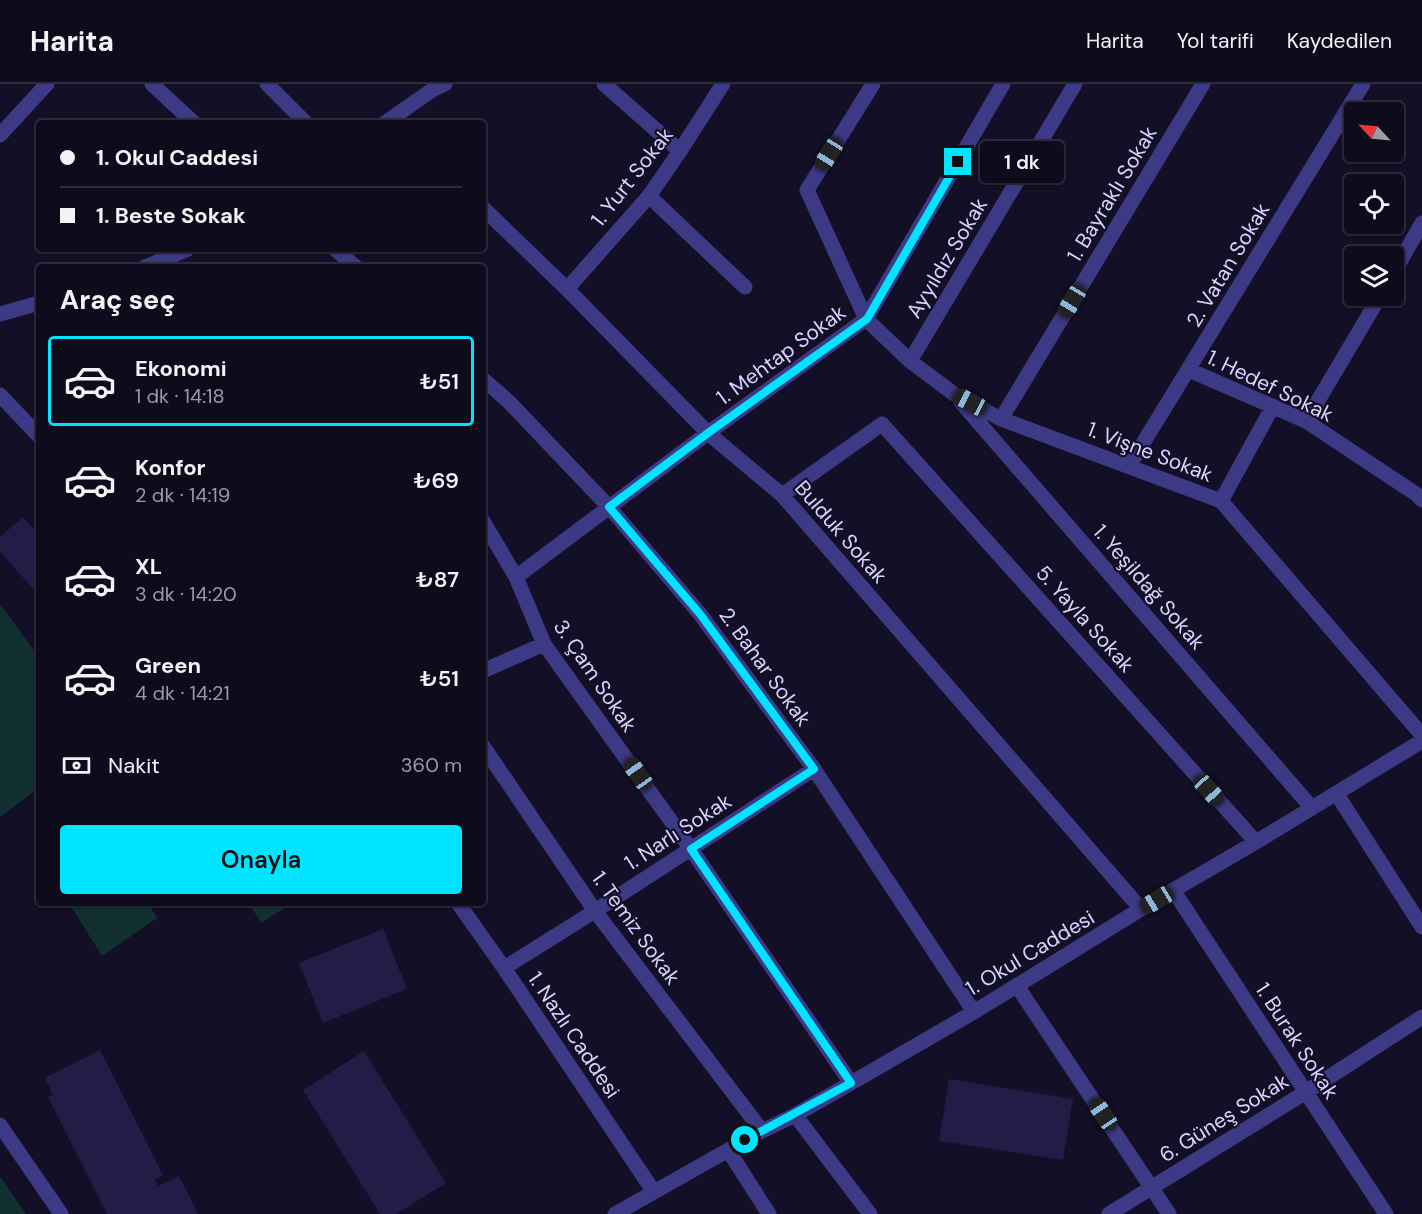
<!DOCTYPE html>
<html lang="tr">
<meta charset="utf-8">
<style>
body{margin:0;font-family:"DM Sans",sans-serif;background:#1c1929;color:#f1f3f6;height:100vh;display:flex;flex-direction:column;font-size:22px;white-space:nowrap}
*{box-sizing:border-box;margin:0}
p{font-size:20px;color:#9b9ba3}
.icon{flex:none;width:33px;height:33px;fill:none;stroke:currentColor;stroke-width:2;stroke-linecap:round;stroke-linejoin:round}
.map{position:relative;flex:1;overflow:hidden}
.panel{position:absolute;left:36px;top:180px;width:450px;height:642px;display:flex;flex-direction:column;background:#0e0b1c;border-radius:6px;box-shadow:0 2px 4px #0004,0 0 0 2px #2e2b3b}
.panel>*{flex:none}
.top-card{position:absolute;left:36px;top:36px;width:450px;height:132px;border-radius:6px;box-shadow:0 2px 4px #0004,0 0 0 2px #2e2b3b;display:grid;align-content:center;height:132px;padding:0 24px;background:#0e0b1c}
.needle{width:39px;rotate:296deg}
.controls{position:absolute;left:1344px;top:18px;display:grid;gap:12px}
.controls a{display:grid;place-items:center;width:60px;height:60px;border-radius:6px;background:#0e0b1c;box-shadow:0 2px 4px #0004,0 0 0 2px #2e2b3b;font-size:30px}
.end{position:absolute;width:27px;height:27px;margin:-14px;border:8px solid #00e5ff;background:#111;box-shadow:0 0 0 3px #111}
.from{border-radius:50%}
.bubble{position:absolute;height:42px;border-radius:6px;background:#0e0b1c;box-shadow:0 2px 4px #0004,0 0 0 2px #2e2b3b;font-size:20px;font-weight:600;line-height:42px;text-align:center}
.car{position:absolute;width:18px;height:36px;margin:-18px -9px;border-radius:8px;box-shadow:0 0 4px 2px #0007;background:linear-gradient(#222 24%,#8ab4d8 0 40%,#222 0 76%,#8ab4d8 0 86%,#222 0)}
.top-card b{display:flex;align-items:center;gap:21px;height:57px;font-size:22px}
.top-card b+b{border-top:2px solid #2e2b3b}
.top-card i{width:15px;height:15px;background:#f1f3f6}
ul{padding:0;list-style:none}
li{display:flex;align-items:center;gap:18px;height:90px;margin:0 12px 9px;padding:0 12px;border:3px solid transparent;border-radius:6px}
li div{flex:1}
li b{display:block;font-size:22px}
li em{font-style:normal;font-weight:600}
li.on{border-color:#00e5ff}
li>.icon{width:54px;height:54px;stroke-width:1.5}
h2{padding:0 24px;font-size:27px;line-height:72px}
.pay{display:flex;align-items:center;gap:15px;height:66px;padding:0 24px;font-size:22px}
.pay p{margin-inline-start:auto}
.button{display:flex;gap:12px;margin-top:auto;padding:12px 24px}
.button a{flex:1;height:69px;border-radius:6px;background:#00e5ff;color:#111;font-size:24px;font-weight:600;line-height:69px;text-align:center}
header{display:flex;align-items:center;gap:36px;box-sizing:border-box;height:84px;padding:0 30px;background:#0e0b1c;border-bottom:2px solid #2e2b3b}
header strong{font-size:28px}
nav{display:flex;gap:33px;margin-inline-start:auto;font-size:21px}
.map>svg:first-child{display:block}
.green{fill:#12302f}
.building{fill:#241b47}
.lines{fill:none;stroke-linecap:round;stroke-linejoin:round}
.minor{stroke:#3d3a85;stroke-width:15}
.route{stroke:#00e5ff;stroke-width:8}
.labels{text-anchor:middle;stroke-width:4.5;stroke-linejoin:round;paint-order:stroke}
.street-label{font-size:21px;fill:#d9d4ff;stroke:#130f26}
</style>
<header>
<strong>Harita</strong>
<nav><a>Harita</a><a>Yol tarifi</a><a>Kaydedilen</a></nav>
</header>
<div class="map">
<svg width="1422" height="1130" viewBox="0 0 1422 1130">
<rect width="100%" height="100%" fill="#130f26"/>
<!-- green -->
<path class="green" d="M0 520 39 573V704L0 733Z
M69 819H148L157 834 102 872Z
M249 819H292L261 839Z
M0 1093 2 1095 26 1130H0Z"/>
<!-- building -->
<path class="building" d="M23 433 39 451V512L0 467V453Z
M383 845 407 905 323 939 299 879Z
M100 966 163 1091 155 1095 158 1102 179 1092 198 1130H107L48 1013 53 1011 45 994Z
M364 967 446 1099 396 1130H380L303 1006Z
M949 995 1073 1015 1063 1076 939 1057Z"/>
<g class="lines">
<!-- minor -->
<path class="minor" d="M152 0 194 39
M267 0 306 39
M604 0 680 67
M1003 0 866 235 910 277 954 310 1001 335 1221 417 1422 651
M385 39 432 6 445 0
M0 51 47 0
M649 112 745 203
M483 124 567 205 708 349 782 411 1141 825
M335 165 356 183
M145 183 188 165
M1394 188 1422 139
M567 205 649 112 680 67 723 0
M0 230 39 219
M910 277 1075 0
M1189 286 1306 337 1416 410 1422 416
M483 295 509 318 609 423 700 530 814 685 974 928
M0 311 39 352
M961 318 1312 724
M1001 335 1203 0
M1306 337 1380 212
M1129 382 1363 0
M782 411 882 340 1256 758
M1221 417 1273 322
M483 437 516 493 544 560 691 765 851 999
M516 493 708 349 866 235 807 106 873 0
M483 587 544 560
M483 662 595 827 762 1047
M1336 709 1422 843
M1173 806 1386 1130
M458 819 504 884 654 1108
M504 884 595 827 814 685
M1017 902 1169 1130
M795 1031 870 1130
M0 1041 61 1130
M728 1066 769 1130
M615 1130 762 1047 795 1031 851 999 974 928 1141 825 1256 758 1422 657
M1109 1130 1306 1008 1422 933"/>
</g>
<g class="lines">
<!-- route -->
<path class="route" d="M745 1056 851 999 691 765 814 685 700 530 609 423 708 349 867 235 958 78"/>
</g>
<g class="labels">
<!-- street labels -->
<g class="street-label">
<text transform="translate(632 93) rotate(-52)" y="7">1. Yurt Sokak</text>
<text transform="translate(1112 110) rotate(-59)" y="7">1. Bayraklı Sokak</text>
<text transform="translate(947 174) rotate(-59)" y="7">Ayyıldız Sokak</text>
<text transform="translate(1228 181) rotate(-59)" y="7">2. Vatan Sokak</text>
<text transform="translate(781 271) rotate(-36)" y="7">1. Mehtap Sokak</text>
<text transform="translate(1270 302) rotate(26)" y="7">1. Hedef Sokak</text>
<text transform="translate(1150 368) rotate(21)" y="7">1. Vişne Sokak</text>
<text transform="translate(841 448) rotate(49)" y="7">Bulduk Sokak</text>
<text transform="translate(1149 503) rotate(49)" y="7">1. Yeşildağ Sokak</text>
<text transform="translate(1085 535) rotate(48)" y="7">5. Yayla Sokak</text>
<text transform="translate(765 583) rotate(54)" y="7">2. Bahar Sokak</text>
<text transform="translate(595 592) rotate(56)" y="7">3. Çam Sokak</text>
<text transform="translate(678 748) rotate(-33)" y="7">1. Narlı Sokak</text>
<text transform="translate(636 844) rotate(54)" y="7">1. Temiz Sokak</text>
<text transform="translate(1030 869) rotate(-31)" y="7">1. Okul Caddesi</text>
<text transform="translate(574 951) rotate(56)" y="7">1. Nazlı Caddesi</text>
<text transform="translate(1297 957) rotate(57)" y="7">1. Burak Sokak</text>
<text transform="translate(1224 1034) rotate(-32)" y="7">6. Güneş Sokak</text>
</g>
</g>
</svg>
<div class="controls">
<a><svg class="needle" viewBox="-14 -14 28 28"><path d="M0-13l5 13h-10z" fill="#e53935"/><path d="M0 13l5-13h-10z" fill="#9b9ba3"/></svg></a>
<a><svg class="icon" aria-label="locate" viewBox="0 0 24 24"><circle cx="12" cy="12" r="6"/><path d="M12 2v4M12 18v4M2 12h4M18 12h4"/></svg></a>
<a><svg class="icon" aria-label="layers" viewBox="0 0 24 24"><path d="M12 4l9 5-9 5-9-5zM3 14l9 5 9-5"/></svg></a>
</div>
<i class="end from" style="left:745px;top:1056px"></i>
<i class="end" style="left:958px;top:78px"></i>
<div class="bubble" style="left:980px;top:57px;width:84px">1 dk</div>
<i class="car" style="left:829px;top:70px;rotate:212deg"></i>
<i class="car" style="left:1072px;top:217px;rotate:211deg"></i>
<i class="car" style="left:970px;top:318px;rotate:298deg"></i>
<i class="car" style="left:638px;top:690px;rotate:325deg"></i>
<i class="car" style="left:1209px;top:706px;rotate:138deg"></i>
<i class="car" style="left:1157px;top:816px;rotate:239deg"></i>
<i class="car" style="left:1103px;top:1030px;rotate:326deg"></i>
<div class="top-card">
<b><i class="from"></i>1. Okul Caddesi</b>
<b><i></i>1. Beste Sokak</b>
</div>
<section class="panel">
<h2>Araç seç</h2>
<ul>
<li class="on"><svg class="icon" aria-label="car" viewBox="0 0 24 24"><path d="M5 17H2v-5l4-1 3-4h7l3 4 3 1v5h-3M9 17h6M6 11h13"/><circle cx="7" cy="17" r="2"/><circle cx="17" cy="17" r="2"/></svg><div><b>Ekonomi</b><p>1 dk · 14:18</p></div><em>₺51</em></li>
<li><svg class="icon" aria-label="car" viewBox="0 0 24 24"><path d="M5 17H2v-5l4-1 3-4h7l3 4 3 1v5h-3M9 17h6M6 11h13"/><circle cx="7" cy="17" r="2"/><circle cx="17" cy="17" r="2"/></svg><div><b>Konfor</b><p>2 dk · 14:19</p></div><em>₺69</em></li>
<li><svg class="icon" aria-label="car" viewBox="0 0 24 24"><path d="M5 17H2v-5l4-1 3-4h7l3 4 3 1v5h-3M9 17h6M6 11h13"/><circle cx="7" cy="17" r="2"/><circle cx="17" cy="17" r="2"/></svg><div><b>XL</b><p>3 dk · 14:20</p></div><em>₺87</em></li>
<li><svg class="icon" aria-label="car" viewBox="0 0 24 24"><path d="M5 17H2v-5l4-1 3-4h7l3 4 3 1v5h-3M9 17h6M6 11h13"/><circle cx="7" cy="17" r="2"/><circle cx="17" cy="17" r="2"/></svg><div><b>Green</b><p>4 dk · 14:21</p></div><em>₺51</em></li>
</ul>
<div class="pay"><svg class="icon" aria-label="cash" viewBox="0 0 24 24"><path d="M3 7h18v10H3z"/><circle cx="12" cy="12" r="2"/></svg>Nakit<p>360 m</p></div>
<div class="button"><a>Onayla</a></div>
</section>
</div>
